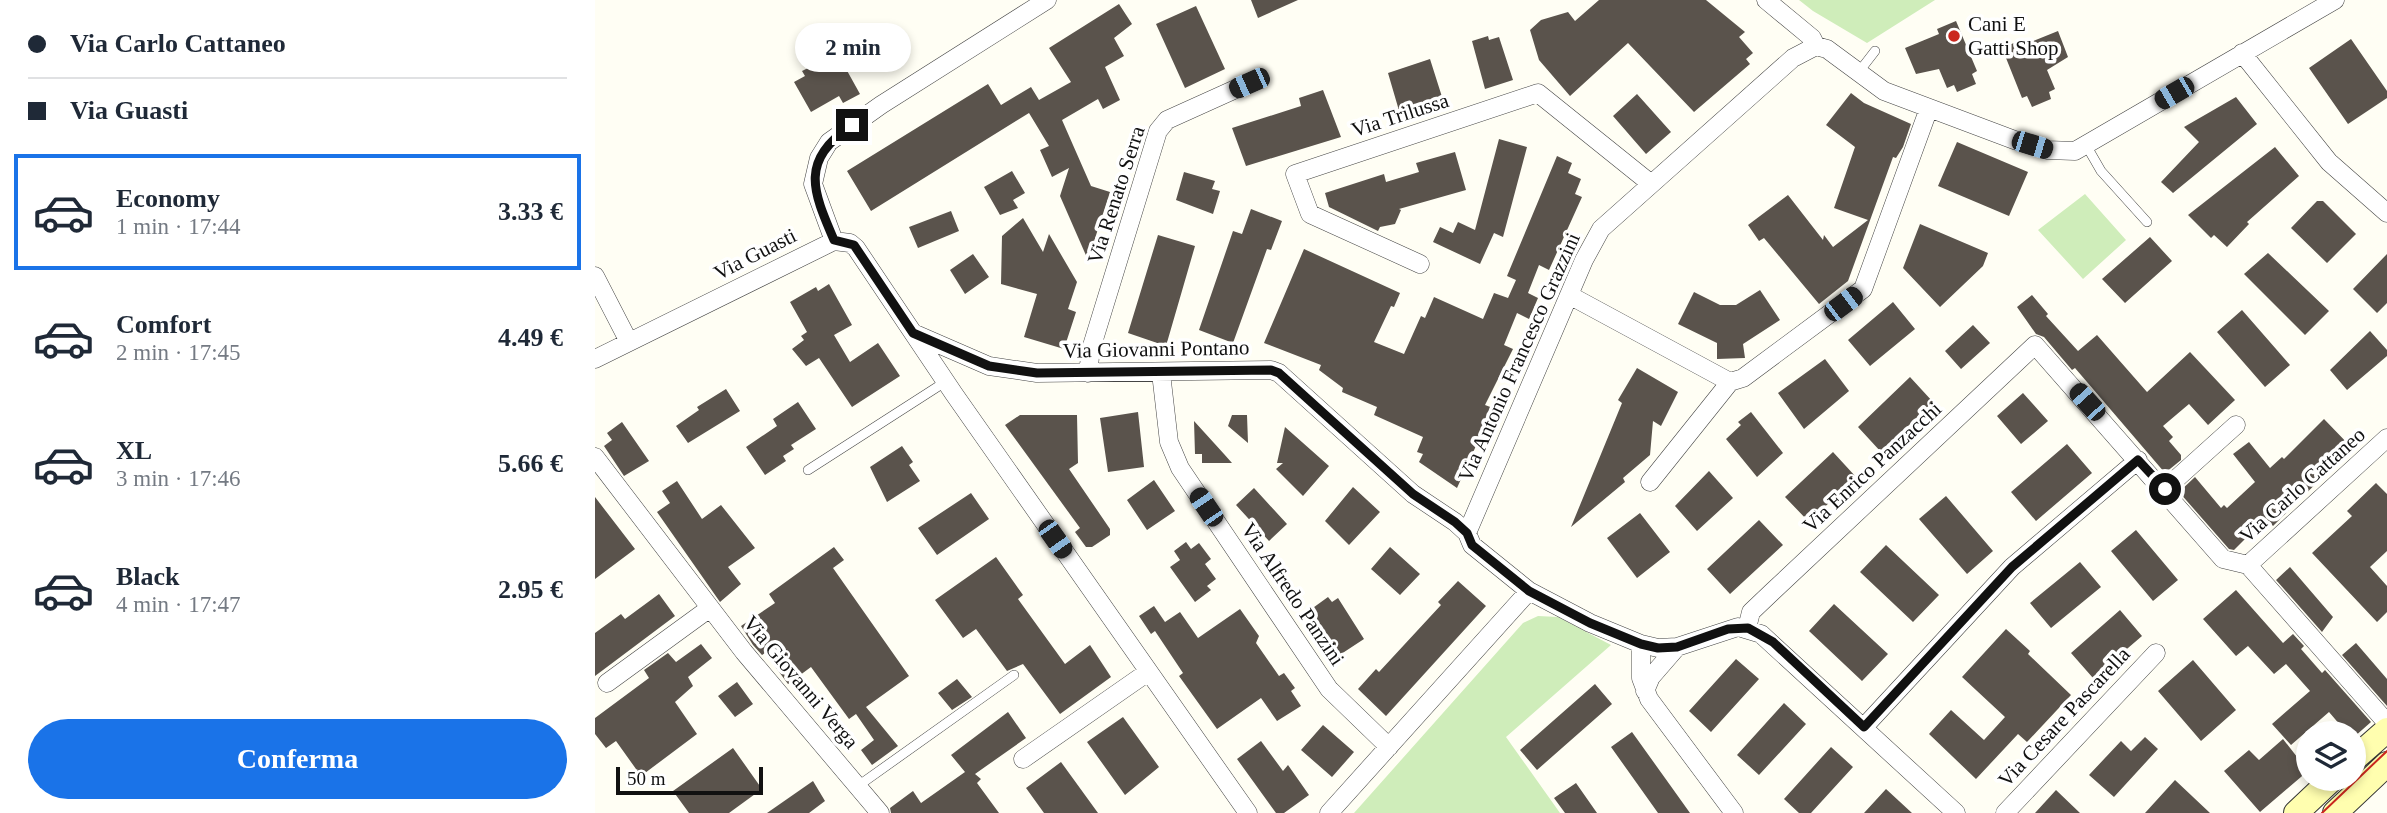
<!DOCTYPE html>
<html lang="it">
<meta charset="utf-8">
<style>
body{margin:0;font-family:Georgia,serif;background:#f6f6f7;color:#1f2937;height:100vh;display:flex;flex-direction:column;font-size:26px;white-space:nowrap}
*{box-sizing:border-box;margin:0}
p{font-size:23px;color:#747a83}
.icon{flex:none;width:38px;height:38px;fill:none;stroke:currentColor;stroke-width:2;stroke-linecap:round;stroke-linejoin:round}
.map{position:relative;flex:1;overflow:hidden}
.panel{display:flex;flex-direction:column;background:#fff;width:595px}
.panel>*{flex:none}
.guide{display:grid;align-content:center;height:154px;padding:0 28px;background:#fff}
.buttons{position:absolute;left:1701px;top:721px;display:grid;gap:14px}
.buttons a{display:grid;place-items:center;width:70px;height:70px;border-radius:50%;background:#fff;box-shadow:0 4px 10px #0003;font-size:35px}
.scale{position:absolute;left:21px;bottom:18px;width:147px;box-sizing:border-box;padding-left:7px;border:4px solid #111;border-top:0;font-size:19px;line-height:24px;white-space:nowrap;color:#111;-webkit-text-stroke:5px #fff;paint-order:stroke}
.end{position:absolute;width:32px;height:32px;margin:-16px;border:9px solid #111;background:#fff;box-shadow:0 0 0 4px #fff}
.from{border-radius:50%}
.bubble{position:absolute;height:49px;border-radius:24px;background:#fff;box-shadow:0 4px 10px #0003;font-size:23px;font-weight:600;line-height:49px;text-align:center}
.car{position:absolute;width:21px;height:42px;margin:-21px -10px;border-radius:9px;box-shadow:0 0 5px 2px #0007;background:linear-gradient(#222 24%,#8ab4d8 0 40%,#222 0 76%,#8ab4d8 0 86%,#222 0)}
.guide b{display:flex;align-items:center;gap:24px;height:66px;font-size:26px}
.guide b+b{border-top:2px solid #e0e1e3}
.guide i{width:18px;height:18px;background:#1f2937}
ul{padding:0;list-style:none}
li{display:flex;align-items:center;gap:21px;height:116px;margin:0 14px 10px;padding:0 14px;border:4px solid transparent;border-radius:0px}
li div{flex:1}
li b{display:block;font-size:26px}
li em{font-style:normal;font-weight:600}
li.on{border-color:#1a73e8}
li>.icon{width:63px;height:63px;stroke-width:1.5}
.primary-button{display:flex;gap:14px;margin-top:auto;padding:14px 28px}
.primary-button a{flex:1;height:80px;border-radius:42px;background:#1a73e8;color:#fff;font-size:28px;font-weight:600;line-height:80px;text-align:center}
main{display:flex;flex:1;min-height:0}
.map>svg:first-child{display:block}
.green{fill:#cfedba}
.building{fill:#5a534c}
.lines{fill:none;stroke-linecap:round;stroke-linejoin:round}
.lane-casing{stroke:#444;stroke-width:10}
.street-casing{stroke:#444;stroke-width:19}
.secondary-casing{stroke:#333;stroke-width:26}
.lane{stroke:#fff;stroke-width:9}
.street{stroke:#fff;stroke-width:18}
.secondary{stroke:#fffeaf;stroke-width:24}
.tram{stroke:#cb271e;stroke-width:2}
.route{stroke:#111;stroke-width:9}
.poi-dot{fill:#cb271e;stroke:#fff;stroke-width:2.5}
.labels{text-anchor:middle;stroke-width:7;stroke-linejoin:round;paint-order:stroke}
.poi-label{font-size:21px;fill:#111;stroke:#fff;text-anchor:start}
.street-label{font-size:21px;fill:#111;stroke:#fff}
</style>
<main>
<section class="panel">
<div class="guide">
<b><i class="from"></i>Via Carlo Cattaneo</b>
<b><i></i>Via Guasti</b>
</div>
<ul>
<li class="on"><svg class="icon" aria-label="car" viewBox="0 0 24 24"><path d="M5 17H2v-5l4-1 3-4h7l3 4 3 1v5h-3M9 17h6M6 11h13"/><circle cx="7" cy="17" r="2"/><circle cx="17" cy="17" r="2"/></svg><div><b>Economy</b><p>1 min · 17:44</p></div><em>3.33 €</em></li>
<li><svg class="icon" aria-label="car" viewBox="0 0 24 24"><path d="M5 17H2v-5l4-1 3-4h7l3 4 3 1v5h-3M9 17h6M6 11h13"/><circle cx="7" cy="17" r="2"/><circle cx="17" cy="17" r="2"/></svg><div><b>Comfort</b><p>2 min · 17:45</p></div><em>4.49 €</em></li>
<li><svg class="icon" aria-label="car" viewBox="0 0 24 24"><path d="M5 17H2v-5l4-1 3-4h7l3 4 3 1v5h-3M9 17h6M6 11h13"/><circle cx="7" cy="17" r="2"/><circle cx="17" cy="17" r="2"/></svg><div><b>XL</b><p>3 min · 17:46</p></div><em>5.66 €</em></li>
<li><svg class="icon" aria-label="car" viewBox="0 0 24 24"><path d="M5 17H2v-5l4-1 3-4h7l3 4 3 1v5h-3M9 17h6M6 11h13"/><circle cx="7" cy="17" r="2"/><circle cx="17" cy="17" r="2"/></svg><div><b>Black</b><p>4 min · 17:47</p></div><em>2.95 €</em></li>
</ul>
<div class="primary-button"><a>Conferma</a></div>
</section>
<div class="map">
<svg width="1792" height="813" viewBox="0 0 1792 813">
<rect width="100%" height="100%" fill="#fffef4"/>
<!-- green -->
<path class="green" d="M1204 0H1340L1272 43 1218 11Z
M1490 194 1531 240 1488 279 1443 230Z
M943 616 963 617 1016 645 911 737 965 813H759L928 623Z"/>
<!-- building -->
<path class="building" d="M656 0H703L663 18Z
M1004 0H1111L1150 32 1144 37 1158 53 1151 59 1155 64 1099 112 1033 43 975 96 944 60 935 30 946 20 973 12 980 21Z
M524 4 537 24 519 38 529 56 510 67 525 100 508 109 503 99 467 120 496 186 515 192 493 260 465 196 474 168 457 177 445 150 454 146 434 113 276 211 252 171 393 84 406 105 436 87 444 100 476 82 454 48Z
M601 6 630 69 590 88 561 24Z
M1361 21 1382 71 1377 74 1381 84 1362 92 1359 85 1352 88 1344 69 1321 74 1310 48 1344 34 1342 29Z
M1463 31 1473 57 1452 70 1460 89 1454 92 1456 99 1437 107 1432 96 1427 98 1407 48 1426 40 1428 45Z
M893 36 894 40 904 37 918 80 890 89 877 41Z
M1756 39 1792 91V98L1753 124 1714 68Z
M249 50 256 64 250 67 265 94 248 103 244 96 216 112 199 82 210 76 207 71Z
M835 59 848 100 805 114 793 73Z
M728 90 746 137 651 166 637 128 706 106 704 98Z
M1256 93 1269 103 1316 124 1308 147 1301 158 1298 157 1253 281 1224 304 1169 238 1164 241 1153 225 1193 195 1228 240 1229 235 1238 247 1273 220 1239 208 1260 147 1231 125Z
M1042 94 1076 132 1051 154 1018 116Z
M1641 97 1662 124 1578 193 1566 182 1604 142 1589 127Z
M904 139 932 147 908 237 899 233 885 264 838 242 845 227 858 233 863 222 880 230Z
M1362 142 1433 172 1414 216 1343 186Z
M1680 147 1704 176 1652 222 1654 224 1632 247 1619 235 1616 238 1593 215Z
M860 152 871 190 804 209 806 210 800 224 785 227 783 231 734 207 730 193 789 174 791 182 824 172 821 163Z
M962 156 977 163 973 173 986 179 980 194 987 197 954 270 944 265 933 293 943 298 934 319 922 313 909 345 918 349 890 405 898 408 862 488 824 462 828 454 822 452 828 437 779 415 782 407 747 392 748 388 724 370 726 365 669 343 709 249 805 293 799 307 796 306 779 342 809 354 826 316 830 318 839 297 888 319 899 293 913 298 921 280 912 276Z
M417 171 430 193 418 200 423 208 405 215 389 187Z
M589 172 620 181 617 189 625 191 618 214 581 200Z
M1722 201H1728L1761 234 1732 263 1696 228Z
M656 209 687 221 676 250 672 249 638 343 604 330 638 231 647 234Z
M356 211 364 231 323 248 314 227Z
M428 218 448 252 454 234 482 282 473 309 481 312 469 349 429 337 442 294 406 284 407 236Z
M1325 224 1393 253 1388 266 1345 307 1308 268Z
M563 235 600 246 571 346 533 333Z
M1555 237 1577 261 1530 303 1507 279Z
M1673 253 1734 311 1710 335 1649 274Z
M378 254 394 277 370 294 355 270Z
M1792 254V303L1782 313 1758 289Z
M234 284 257 325 239 335 255 362 283 343 305 376 257 407 224 358 211 366 197 349 209 340 206 336 212 332 195 302 221 287 223 291Z
M1165 290 1185 320 1148 344 1150 358 1122 359V343L1083 324 1099 292 1125 305H1141Z
M1437 295 1453 314 1451 316 1483 351 1502 335 1552 392 1595 352 1640 400 1613 425 1594 404 1568 426 1578 437 1574 441 1586 455V460L1570 473 1480 368 1477 370 1449 337 1441 334 1422 307Z
M1298 302 1320 329 1275 366 1253 340Z
M1647 310 1695 365 1670 387 1622 332Z
M1378 325 1395 343 1366 369 1350 351Z
M1775 331 1792 350V356L1752 390 1735 370Z
M1230 359 1254 391 1209 429 1183 393Z
M1042 368 1083 392 1066 426 1058 421 1055 455 1028 478 1030 482 976 527 1027 403 1023 400Z
M1315 377 1338 402 1286 452 1263 427Z
M131 389 145 411 93 443 81 426 104 410 102 407Z
M1428 393 1453 421 1426 444 1402 416Z
M203 402 221 429 196 445 199 449 188 456 191 461 170 475 151 447 182 426 178 419Z
M543 412 549 467 513 472 505 418Z
M1156 412 1188 453 1162 477 1131 439 1146 425 1143 422Z
M425 415H482L483 463 474 469 515 529V535L497 547H491L480 532 485 528 410 425Z
M637 415H652L653 443 633 426Z
M1729 419 1757 448 1678 526 1671 518 1639 550 1634 549 1584 492 1600 477 1626 508 1629 505 1632 508 1660 482 1638 454 1654 442 1675 468 1687 457 1689 459Z
M599 421 629 454 637 463H607V454H600Z
M27 422 54 461 29 476 9 446 17 440 12 433Z
M690 427 734 466 708 496 681 469 688 463H682Z
M1472 444 1497 473 1441 521 1416 492Z
M307 446 318 462 314 465 325 481 292 502 275 467Z
M1238 452 1261 477 1214 522 1190 497Z
M1114 471 1138 498 1102 531 1080 506Z
M559 480 580 511 552 530 532 500Z
M82 481 107 519 126 505 160 548 133 567 146 584 125 602 62 512 75 503 67 491Z
M1781 483 1792 494V551L1775 567 1792 586V612L1782 622 1717 553 1757 516 1752 511Z
M758 487 785 512 754 545 730 521Z
M659 488 692 524 674 541 641 505Z
M376 493 394 519 342 555 323 528Z
M1351 496 1398 551 1372 574 1324 519Z
M0 497 40 549 0 579Z
M1045 513 1075 552 1042 578 1012 538Z
M1164 520 1188 545 1135 594 1112 569Z
M1541 530 1583 580 1558 601 1516 551Z
M591 542 596 549 604 543 616 559 610 564 621 579 612 586 616 590 600 602 575 567 585 560 579 551Z
M1291 545 1344 595 1318 622 1265 572Z
M239 547 249 560 238 568 314 676 271 707 303 746 277 765 266 750 279 740 261 714 254 719 216 667 193 684 170 653 167 655 158 645 146 626 180 603 174 594Z
M795 547 825 574 805 595 776 569Z
M401 557 428 595 423 599 470 664 495 645 516 677 465 714 428 664 412 671 381 629 368 638 340 600Z
M1485 562 1506 587 1456 628 1435 603Z
M1695 567 1738 617 1727 632 1681 580Z
M863 581 891 606 791 716 763 689 781 669 784 672 846 605 843 602Z
M1641 590 1688 643 1698 634 1709 646 1706 649 1727 673 1730 670 1776 722 1759 737V733H1752L1734 712 1696 745 1677 724 1715 691 1691 664 1679 674 1653 646 1641 656 1608 619Z
M64 594 80 616 0 676V633L26 614 30 619Z
M733 597 737 602 743 598 769 639 740 658 717 622 721 619 715 610Z
M1239 604 1293 654 1267 681 1214 631Z
M559 606 570 622 585 612 603 638 645 609 664 636 661 643 684 676 689 673 700 688 696 691 706 706 682 721 666 698 622 729 584 676 588 673 560 631 556 634 544 616Z
M1525 610 1547 636 1498 678 1476 653Z
M1411 629 1435 651 1433 654 1476 695 1432 742 1423 734 1381 779 1334 734 1356 710 1389 740 1410 717 1367 677Z
M1761 643 1792 679V706L1747 655Z
M106 644 117 658 93 677 98 686 80 702 102 734 46 776 21 741 11 748 0 734V718L54 678 49 670 73 653 81 662Z
M1141 659 1164 679 1116 732 1094 711Z
M1598 660 1641 710 1606 741 1563 691Z
M362 679 377 697 357 710 343 693Z
M142 682 158 704 140 717 123 696Z
M1000 684 1017 704 942 770 925 750Z
M1189 703 1211 724 1164 775 1142 755Z
M413 712 431 738 380 774 386 779 382 783 404 813H296L295 808 318 791 326 803 370 772 356 755Z
M528 717 564 767 530 795 492 742Z
M728 725 759 752 737 777 706 750Z
M1037 732 1075 785 1095 813H1063L1016 747Z
M1550 737 1563 749 1519 797 1494 775 1526 741 1536 751Z
M1688 739 1713 771 1665 812 1629 771 1654 750 1664 760Z
M666 741 688 771 693 765 714 795 689 813H681L642 759Z
M1236 747 1258 767 1216 813H1204L1189 799Z
M138 748 167 789 134 813H94L78 791Z
M466 762 503 813H449L431 788Z
M1580 780 1615 813H1550Z
M218 781 230 801 214 813H172Z
M981 783 1002 813H970L959 798Z
M1291 789 1317 813H1269Z
M1461 790 1485 813H1440Z"/>
<g class="lines">
<defs>
<path id="lane" d="M1263 73 1280 51
M1491 145 1506 171 1552 222
M213 470 350 382
M263 786 419 675"/>
<path id="street" d="M1171 0 1217 38 1221 46 1232 49 1289 91 1422 141 1452 150 1480 151 1740 0
M1647 53 1734 162 1792 213
M239 241 255 243 261 248 359 394 653 813
M239 241 218 184 224 158 234 142 286 105 452 0
M825 264 715 214 700 174 943 93 1055 183
M0 276 34 342
M974 295 1135 382 1148 378 1268 289 1334 108
M318 333 394 366 442 373 676 370 684 373 818 494 860 522 872 533 877 545 934 591 995 623 1046 644 1063 648 1082 647 1143 627 1166 634 1361 813
M0 359 239 241
M493 373 496 349 563 131 572 120 654 83
M566 373 574 442 585 468 734 689 794 747
M0 457 149 652 285 813
M1055 482 1135 382
M1570 489 1641 425
M872 533 989 260 1006 229 1198 58 1221 46
M1653 565 1792 438
M1152 628 1156 612 1177 592 1440 345 1628 559 1653 565 1792 723
M1046 644V678L1054 699 1139 813
M12 683 115 608
M1050 691 1056 677 1082 647
M1269 727 1417 567 1543 460
M428 759 553 672
M734 813 934 591
M1410 813 1561 653"/>
<path id="secondary" d="M1759 759 1792 730
M1701 813 1737 779
M1740 813 1792 764"/>
</defs>
<!-- lane casing -->
<use href="#lane" class="lane-casing"/>
<!-- street casing -->
<use href="#street" class="street-casing"/>
<!-- secondary casing -->
<use href="#secondary" class="secondary-casing"/>
<!-- lane -->
<use href="#lane" class="lane"/>
<!-- street -->
<use href="#street" class="street"/>
<!-- secondary -->
<use href="#secondary" class="secondary"/>
<!-- tram -->
<path class="tram" d="M1727 813 1792 751"/>
</g>
<g class="lines">
<!-- route -->
<path class="route" d="M257 125C205 161 217 189 239 240L259 245 318 333 394 366 442 373 676 370 684 373 818 494 860 522 872 533 877 545 934 591 995 623 1046 644 1063 648 1082 647 1133 629 1153 628 1178 642 1269 727 1417 567 1543 460 1570 489"/>
</g>
<!-- markers -->
<circle class="poi-dot" cx="1359" cy="36" r="7"/>
<g class="labels">
<!-- poi labels -->
<g class="poi-label">
<text x="1373" y="31">Cani E<tspan x="1373" dy="24">Gatti Shop</tspan></text>
</g>
<!-- street labels -->
<g class="street-label">
<text transform="translate(805 115) rotate(-18)" y="7">Via Trilussa</text>
<text transform="translate(521 195) rotate(-72)" y="7">Via Renato Serra</text>
<text transform="translate(160 254) rotate(-27)" y="7">Via Guasti</text>
<text transform="translate(561 349) rotate(-1)" y="7">Via Giovanni Pontano</text>
<text transform="translate(924 357) rotate(-66)" y="7">Via Antonio Francesco Grazzini</text>
<text transform="translate(1277 467) rotate(-43)" y="7">Via Enrico Panzacchi</text>
<text transform="translate(1707 485) rotate(-42)" y="7">Via Carlo Cattaneo</text>
<text transform="translate(698 594) rotate(56)" y="7">Via Alfredo Panzini</text>
<text transform="translate(206 682) rotate(50)" y="7">Via Giovanni Verga</text>
<text transform="translate(1469 717) rotate(-47)" y="7">Via Cesare Pascarella</text>
</g>
</g>
</svg>
<div class="buttons">
<a><svg class="icon" aria-label="layers" viewBox="0 0 24 24"><path d="M12 4l9 5-9 5-9-5zM3 14l9 5 9-5"/></svg></a>
</div>
<div class="scale">50 m</div>
<i class="end from" style="left:1570px;top:489px"></i>
<i class="end" style="left:257px;top:125px"></i>
<div class="bubble" style="left:200px;top:23px;width:116px">2 min</div>
<i class="car" style="left:654px;top:83px;rotate:246deg"></i>
<i class="car" style="left:1579px;top:93px;rotate:240deg"></i>
<i class="car" style="left:1437px;top:145px;rotate:107deg"></i>
<i class="car" style="left:1248px;top:304px;rotate:53deg"></i>
<i class="car" style="left:1492px;top:402px;rotate:318deg"></i>
<i class="car" style="left:611px;top:507px;rotate:326deg"></i>
<i class="car" style="left:460px;top:539px;rotate:145deg"></i>
</div>
</main>
